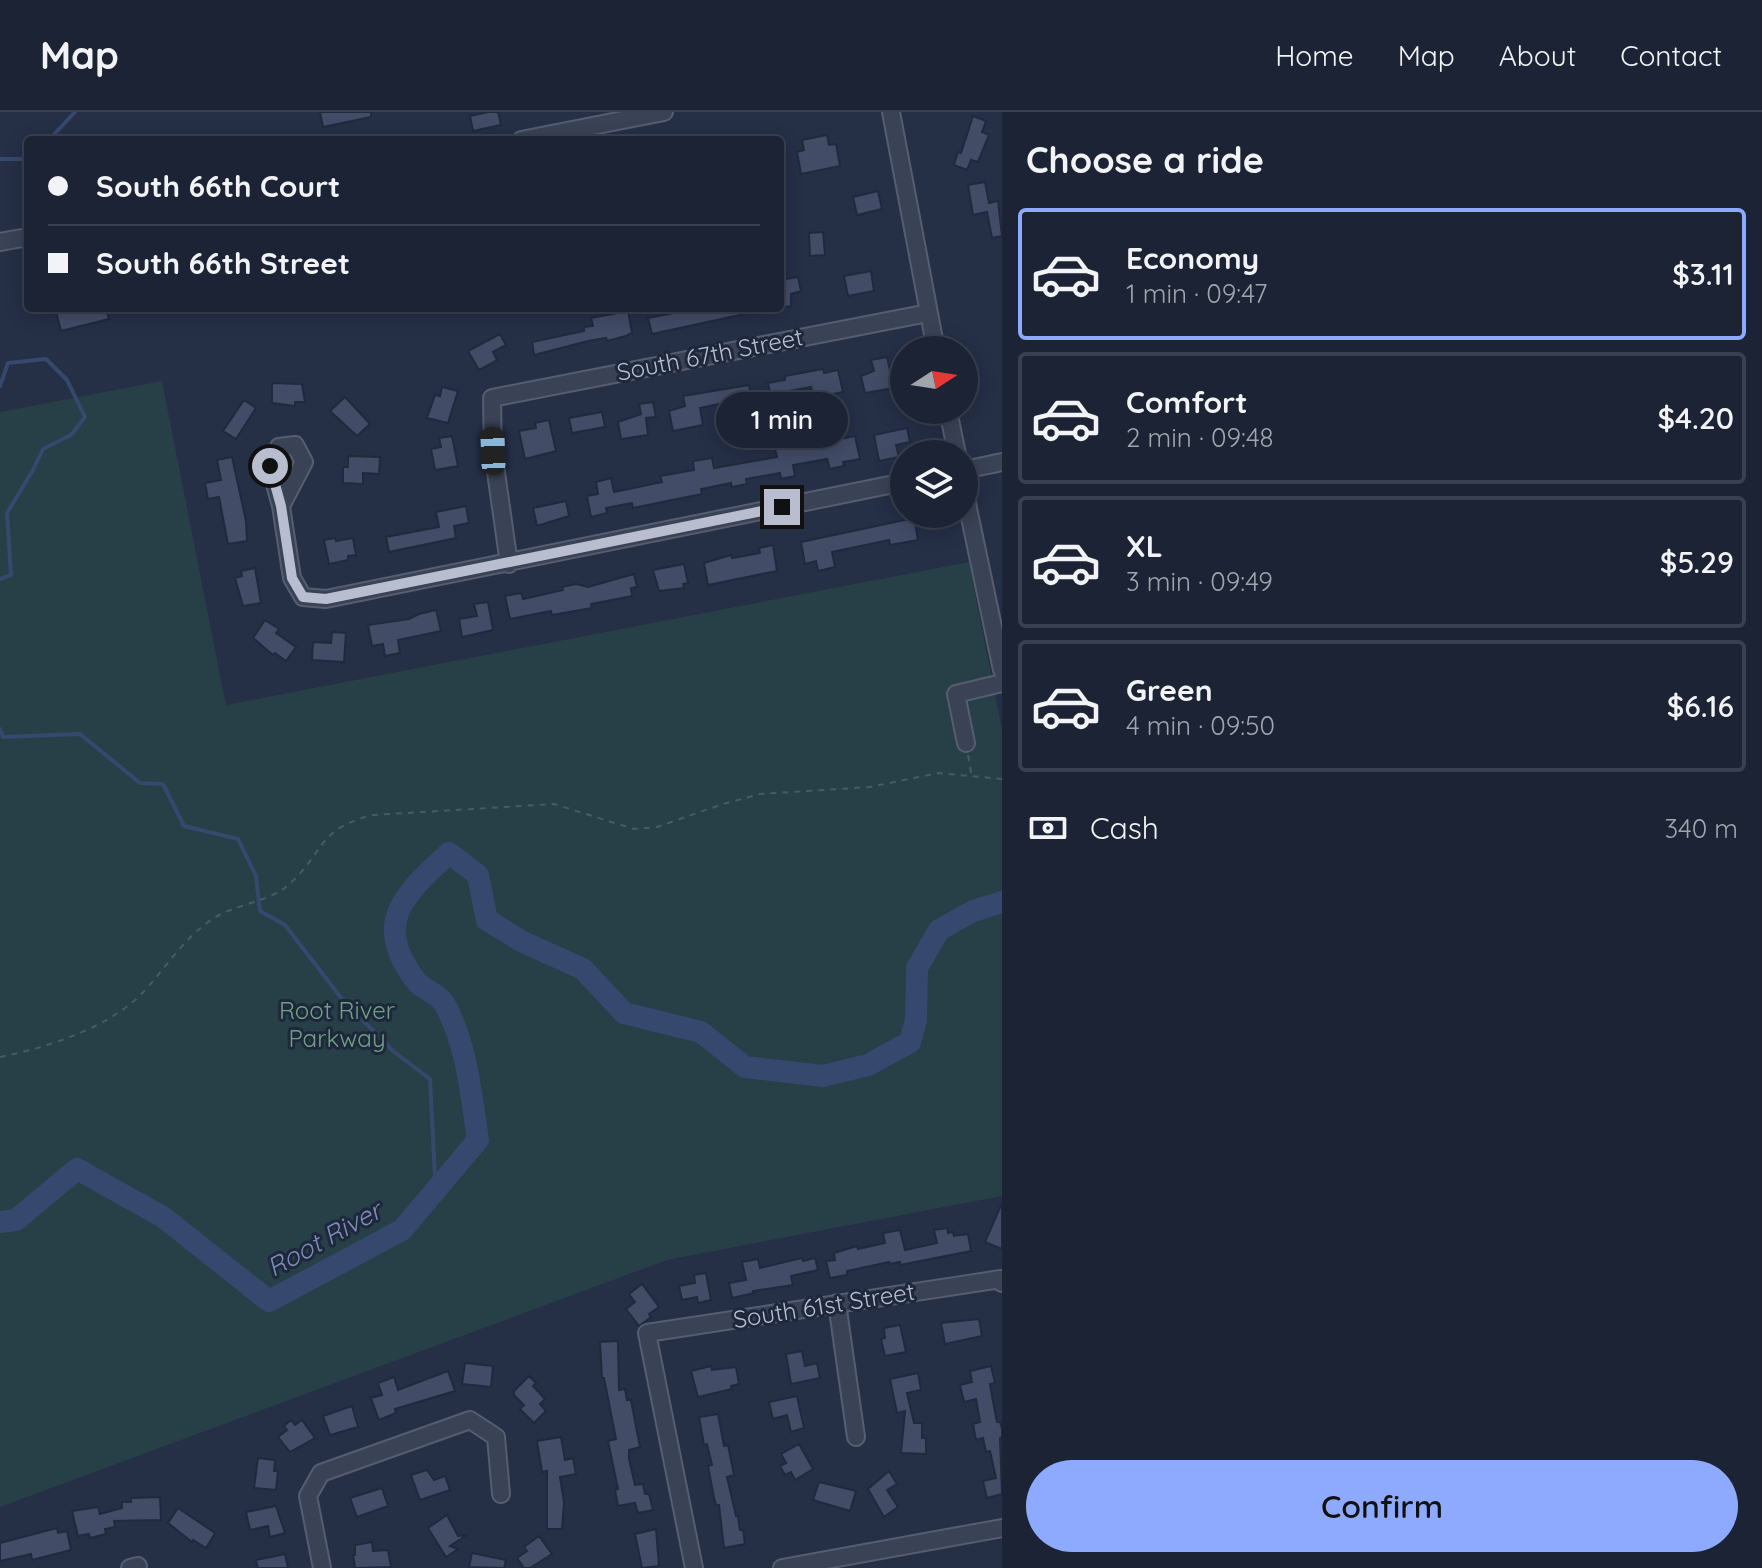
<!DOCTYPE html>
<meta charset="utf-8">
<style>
body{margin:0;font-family:Quicksand,sans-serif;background:#292f40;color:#f1f3f6;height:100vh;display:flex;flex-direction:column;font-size:30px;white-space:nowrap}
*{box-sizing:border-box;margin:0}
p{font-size:26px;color:#a0a4ac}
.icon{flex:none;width:44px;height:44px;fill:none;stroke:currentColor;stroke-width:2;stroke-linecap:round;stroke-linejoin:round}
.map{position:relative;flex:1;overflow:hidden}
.details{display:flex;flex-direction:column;background:#1c2334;width:760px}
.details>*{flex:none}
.top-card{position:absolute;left:24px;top:24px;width:760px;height:176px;border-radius:8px;box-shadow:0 4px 20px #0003,0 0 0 2px #3a404f;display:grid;align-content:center;height:176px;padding:0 24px;background:#1c2334}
.needle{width:52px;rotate:78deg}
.fabs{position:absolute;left:890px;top:224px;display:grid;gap:16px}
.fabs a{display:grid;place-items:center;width:88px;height:88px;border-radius:50%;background:#1c2334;box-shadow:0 4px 20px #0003,0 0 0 2px #3a404f;font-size:40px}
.end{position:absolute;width:36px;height:36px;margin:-18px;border:10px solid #b8becf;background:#111;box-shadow:0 0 0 4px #111}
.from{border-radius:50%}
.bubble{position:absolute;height:56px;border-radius:28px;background:#1c2334;box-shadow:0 4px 20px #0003,0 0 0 2px #3a404f;font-size:26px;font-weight:600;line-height:56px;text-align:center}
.car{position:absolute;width:24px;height:48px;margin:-24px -12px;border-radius:10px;box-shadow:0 0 6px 2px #0007;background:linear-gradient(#222 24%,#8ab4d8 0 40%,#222 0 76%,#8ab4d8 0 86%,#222 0)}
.top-card b{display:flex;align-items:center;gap:28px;height:76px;font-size:30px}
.top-card b+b{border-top:2px solid #3a404f}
.top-card i{width:20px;height:20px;background:#f1f3f6}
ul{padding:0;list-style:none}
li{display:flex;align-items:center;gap:24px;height:132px;margin:0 16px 12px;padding:0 8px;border:4px solid #3a404f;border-radius:8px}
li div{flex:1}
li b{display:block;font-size:30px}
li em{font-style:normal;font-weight:600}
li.current{border-color:#8daaff}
li>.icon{width:72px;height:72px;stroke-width:1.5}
h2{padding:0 24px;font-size:36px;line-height:96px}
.pay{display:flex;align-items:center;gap:20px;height:88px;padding:0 24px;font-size:30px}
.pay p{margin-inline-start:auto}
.button{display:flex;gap:16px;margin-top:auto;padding:16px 24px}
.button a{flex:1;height:92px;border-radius:48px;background:#8daaff;color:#111;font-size:32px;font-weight:600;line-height:92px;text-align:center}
header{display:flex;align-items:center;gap:48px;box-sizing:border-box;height:112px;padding:0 40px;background:#1c2334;border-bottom:2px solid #3a404f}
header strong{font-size:38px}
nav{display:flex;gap:44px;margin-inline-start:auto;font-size:28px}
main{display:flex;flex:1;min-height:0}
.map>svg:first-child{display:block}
.green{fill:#273f47}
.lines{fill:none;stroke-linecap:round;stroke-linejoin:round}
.stream{stroke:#37486e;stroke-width:4}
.river{stroke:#37486e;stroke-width:22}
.building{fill:#424c67;stroke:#21293d;stroke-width:2}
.minor-casing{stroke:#565d70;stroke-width:20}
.path{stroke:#465c63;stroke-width:2;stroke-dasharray:6 6;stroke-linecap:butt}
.minor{stroke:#3a4256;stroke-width:16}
.route{stroke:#b8becf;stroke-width:10}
.labels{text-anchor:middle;stroke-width:6;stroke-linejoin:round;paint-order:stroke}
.street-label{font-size:24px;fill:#b8becf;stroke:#1e273b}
.park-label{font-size:24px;fill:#6da280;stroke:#1e273b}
.water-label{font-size:26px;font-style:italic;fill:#7c8eb8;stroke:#1e273b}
</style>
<header>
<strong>Map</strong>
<nav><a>Home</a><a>Map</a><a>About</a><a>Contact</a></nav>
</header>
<main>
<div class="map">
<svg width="1002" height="1456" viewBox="0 0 1002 1456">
<rect width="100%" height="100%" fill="#252f46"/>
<!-- green -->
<path class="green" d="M162 269 226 593 969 450 1002 618V1084L667 1148 0 1395V300Z"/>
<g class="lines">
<!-- stream -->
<path class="stream" d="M49 28 75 0
M0 47H28
M0 274 8 251 46 247 67 268 85 305 71 323 43 337 33 358 7 401 11 463 0 467
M0 617 3 625 80 622 140 671 163 672 184 714 238 727 256 764 260 799 285 813 342 887 393 939 430 967 435 1065 423 1080 417 1100"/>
<!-- river -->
<path class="river" d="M0 1110 16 1108 77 1057 163 1105 269 1189 402 1118 478 1028C471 982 467 932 444 891 438 881 423 878 416 869 371 810 405 782 449 741L478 763 487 808 523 830 583 857 624 901 701 920 745 955 823 964 868 953 910 930 916 908 917 856 939 818 973 799 1002 790"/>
</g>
<!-- building -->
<path class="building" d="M320 0H371V5L323 15Z
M488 0H498L501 13 473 19 470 4Z
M973 4 986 9 982 20 989 23 978 50 971 48 967 58 954 53 958 40 961 41Z
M827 23 829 33 836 32 840 54 801 62 797 40 804 38 802 28Z
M985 70 989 91 998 89 1002 124 992 126 987 100 973 103 968 73Z
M878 79 882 97 857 103 853 85Z
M823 120 825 143 810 144 809 121Z
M871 159 874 179 848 184 844 164Z
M780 163H784L785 167 798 165 801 179 791 182V194L780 196Z
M55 196H106L109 207 61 219Z
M698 196H749V201L652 222 648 206Z
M628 199 632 221 626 224 607 229 606 226 588 229 534 243 532 230 584 219V215L593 214 591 206Z
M500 222 506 233 493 240 497 248 479 258 468 239Z
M887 245 894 276 865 281 861 264 874 259 871 248Z
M823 257 824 261 838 258 843 280 814 286 811 275 789 279 792 293 773 297 768 271 785 268V264Z
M272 271 302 272 305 290H295V294L272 291Z
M749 273 752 291 725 296 724 291 700 296 703 313 673 319 669 299 685 294 683 284Z
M442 275 458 279 448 311 427 306 435 283 440 284Z
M345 285 370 312 357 324 330 299Z
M244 288 256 296 236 327 223 319Z
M653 290 656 305 646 306 648 323 621 327 618 310 641 302 639 292Z
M602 300 605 315 572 321 569 306Z
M549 308 556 339 525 347 519 319 536 316 535 311Z
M907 316 910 330 896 333 899 345 879 349 874 323Z
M452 324 458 354 435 358 431 337 441 335 439 326Z
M855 324 860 347 843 350 844 354 830 357 827 347 793 353 795 364 781 367 780 361 746 367 747 372 732 375 731 371 701 377 702 382 633 396 632 391 606 396 607 401 591 405 587 384 598 382 596 370 611 366 614 380 662 370 660 364 694 358 693 349 712 346 714 356 777 345 775 337 807 331V334Z
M348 344 380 345 379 362 363 361V372L343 371V355H348Z
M232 345 246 409 247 429 228 432 219 385 208 387 205 371 221 368 217 348Z
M566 389 569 404 537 414 533 396Z
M466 394 469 411 454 414 456 426 389 440 386 425 439 415 436 400Z
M914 406 918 428 890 433 889 428 832 440 835 455 818 459 816 449 805 452 801 430Z
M335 426 336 429 353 426 356 443 348 444V448L329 452 324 428Z
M773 433 777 459 708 473 704 451 731 443 732 446 760 441 759 436Z
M684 452 688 471 683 472 684 476 659 479 653 458Z
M255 456 261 491 243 494 235 466 242 464 241 459Z
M634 462 637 475 631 476 632 484 591 492 592 496 552 503 551 499 510 507 505 484 521 481 523 487 563 478 562 475 576 472 588 475Z
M488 490 493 518 462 525 459 507 477 504 474 492Z
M436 498 441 519 398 528 400 541 385 544 383 532 372 534 368 513 409 507 419 502Z
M265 508 279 517 276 521 296 535 286 549 275 541 273 543 253 526Z
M332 520 346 521 344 550 312 548 313 530 331 531Z
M1002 1091V1137L985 1130Z
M947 1116 948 1121 953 1120 954 1124 968 1122 971 1139 900 1153V1150L889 1152V1150L847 1159V1163L830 1166 826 1149 835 1148 834 1141 857 1134 858 1137 885 1131 883 1121 900 1118 905 1138 937 1131 934 1118Z
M802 1146 803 1149 815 1146 818 1158 791 1164 793 1173 753 1179 754 1181 732 1186 729 1171 746 1168 742 1150 758 1147 760 1156Z
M706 1161 711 1188 698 1191 697 1185 682 1188 679 1174 695 1171 694 1163Z
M642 1172 659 1195 649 1202 651 1205 639 1214 626 1197 635 1190 629 1182Z
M979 1207 982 1224 945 1232 941 1211Z
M900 1213 906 1240 885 1244 881 1227 885 1226 884 1216Z
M618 1229 619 1278 625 1277 627 1288H631L640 1335 629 1338V1347L635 1373 643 1372 645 1382H649L653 1398 638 1401 635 1391 618 1394 615 1378 618 1377 608 1329 616 1327 604 1266H602L600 1230Z
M802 1239 805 1254 817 1251 820 1266 791 1272 786 1242Z
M465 1251 493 1254 491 1275 462 1272Z
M711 1254 712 1258 736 1255 739 1272 731 1274 732 1277 698 1285 691 1259Z
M991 1254 995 1271 990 1272 992 1284 997 1310H1000L1002 1317V1325L1000 1326 1002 1382 987 1386 983 1369 996 1366 990 1339 986 1340 983 1326 976 1328 973 1312 980 1310 976 1287 964 1290 960 1273 972 1270 970 1259Z
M448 1259 455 1279 395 1297 396 1301 379 1308 371 1286 382 1283 378 1271 394 1265 398 1278Z
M918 1261 921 1278 907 1281 914 1311H922V1326H926V1342L901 1341 905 1299 897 1301 890 1267Z
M529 1264 536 1271 533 1274 545 1287 540 1292 546 1299 534 1311 520 1297 524 1293 514 1283V1279Z
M797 1284 804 1316 791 1320 787 1303 773 1307 769 1290Z
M352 1294 358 1315 330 1323 323 1304Z
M718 1302 724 1334 728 1333 734 1363 727 1365 736 1404H738L740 1418H743L745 1432 724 1436 719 1393H716L714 1386 708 1354 712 1353 707 1332 704 1333 699 1305Z
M291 1308 295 1313 302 1308 315 1326 290 1340 278 1325 287 1318 284 1314Z
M561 1325 565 1348 573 1346 576 1362 560 1365 564 1390 562 1417H547V1359L542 1360 537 1329Z
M799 1332 813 1357 795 1368 791 1360 785 1363 780 1354 786 1351 781 1342Z
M258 1346 275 1348 274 1359H278L276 1378 254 1376Z
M427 1358 434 1368 445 1364 450 1378 420 1388 411 1363Z
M889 1359 897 1372 887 1378 898 1395 884 1405 868 1377Z
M819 1370 856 1379 850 1399 813 1388Z
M382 1376 388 1394 357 1405 350 1386Z
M160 1385 161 1408 114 1409 115 1415 105 1417 106 1422 90 1426 89 1422 78 1424 72 1399 98 1395 100 1402 122 1396V1390H131V1386Z
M276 1394 285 1421 270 1425 268 1414 250 1418 246 1400Z
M178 1396 215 1421 206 1436 193 1428 192 1430 168 1411Z
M447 1403 458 1424 467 1423 450 1434 458 1437 446 1445 428 1416Z
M57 1416 58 1421 67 1419 71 1438 32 1448 31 1442 0 1449V1431Z
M656 1417 659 1454 642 1456 635 1422Z
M539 1424 552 1442 530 1456H524L517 1446 527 1439 524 1435Z
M372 1430 373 1439 388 1438 391 1455 355 1456 353 1443H355V1433Z
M472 1441 506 1448 504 1456 469 1455Z
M285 1442 288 1456H258L256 1448Z"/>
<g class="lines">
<defs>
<path id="minor" d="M891 0 936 238
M521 28 664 0
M0 130 28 125
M948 298 957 342
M964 358 1002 350
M964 377 1002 558
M281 394 304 350 295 333 279 335 270 354 281 394 292 466 303 485 326 487 904 370
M509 452 493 339 492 286 928 201
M966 631 956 582 1002 571
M837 1191 856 1325
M130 1456 138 1454
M322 1456 308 1384 321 1361 470 1308 496 1325 501 1382
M694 1456 647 1221 1001 1167 1002 1171
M782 1456 1002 1416"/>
</defs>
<!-- minor casing -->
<use href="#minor" class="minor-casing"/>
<!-- path -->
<path class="path" d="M968 643 972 665
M0 945C49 935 113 915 147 876 169 851 186 824 214 806 236 792 269 790 287 774 325 742 315 717 373 703L554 692 634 717 657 715 723 692 760 682 870 675 938 661 1002 667"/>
<!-- minor -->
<use href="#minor" class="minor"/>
</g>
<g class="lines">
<!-- route -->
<path class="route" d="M270 354 281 394 292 466 303 485 326 487 782 395"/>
</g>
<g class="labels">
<!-- street labels -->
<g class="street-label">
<text transform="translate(710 243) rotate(-11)" y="8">South 67th Street</text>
<text transform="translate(824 1194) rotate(-9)" y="8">South 61st Street</text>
</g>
<!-- park labels -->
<g class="park-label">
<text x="337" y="907">Root River<tspan x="337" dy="28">Parkway</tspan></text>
</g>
<!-- water labels -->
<g class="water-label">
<text transform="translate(324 1127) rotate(-29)" y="9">Root River</text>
</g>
</g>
</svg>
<div class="fabs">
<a><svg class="needle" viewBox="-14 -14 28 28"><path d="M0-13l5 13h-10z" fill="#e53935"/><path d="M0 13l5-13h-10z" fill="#a0a4ac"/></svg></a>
<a><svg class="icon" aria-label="layers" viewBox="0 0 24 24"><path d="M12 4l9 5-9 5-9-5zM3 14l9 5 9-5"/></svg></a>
</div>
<i class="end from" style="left:270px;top:354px"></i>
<i class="end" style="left:782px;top:395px"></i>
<div class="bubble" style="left:716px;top:280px;width:132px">1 min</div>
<i class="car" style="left:493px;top:339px;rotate:358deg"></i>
<div class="top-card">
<b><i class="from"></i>South 66th Court</b>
<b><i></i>South 66th Street</b>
</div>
</div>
<section class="details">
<h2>Choose a ride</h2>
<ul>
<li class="current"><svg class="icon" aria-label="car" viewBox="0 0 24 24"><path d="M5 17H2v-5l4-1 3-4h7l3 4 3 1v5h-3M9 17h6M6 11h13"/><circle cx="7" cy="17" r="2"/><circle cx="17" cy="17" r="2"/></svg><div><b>Economy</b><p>1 min · 09:47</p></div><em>$3.11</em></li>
<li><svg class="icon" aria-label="car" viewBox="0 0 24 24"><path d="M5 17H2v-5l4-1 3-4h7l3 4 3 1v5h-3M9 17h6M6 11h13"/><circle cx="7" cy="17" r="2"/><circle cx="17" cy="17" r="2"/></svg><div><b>Comfort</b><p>2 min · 09:48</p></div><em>$4.20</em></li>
<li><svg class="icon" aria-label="car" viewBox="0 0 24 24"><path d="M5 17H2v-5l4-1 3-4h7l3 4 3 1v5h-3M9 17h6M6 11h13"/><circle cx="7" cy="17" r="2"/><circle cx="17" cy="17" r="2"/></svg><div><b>XL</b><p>3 min · 09:49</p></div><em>$5.29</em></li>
<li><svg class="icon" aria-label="car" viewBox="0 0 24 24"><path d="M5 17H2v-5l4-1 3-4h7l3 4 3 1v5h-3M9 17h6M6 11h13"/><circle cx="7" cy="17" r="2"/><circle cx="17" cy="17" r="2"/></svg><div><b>Green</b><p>4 min · 09:50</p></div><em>$6.16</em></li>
</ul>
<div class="pay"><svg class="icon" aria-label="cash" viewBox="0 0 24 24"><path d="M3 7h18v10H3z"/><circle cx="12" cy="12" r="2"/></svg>Cash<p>340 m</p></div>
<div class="button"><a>Confirm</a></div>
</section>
</main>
